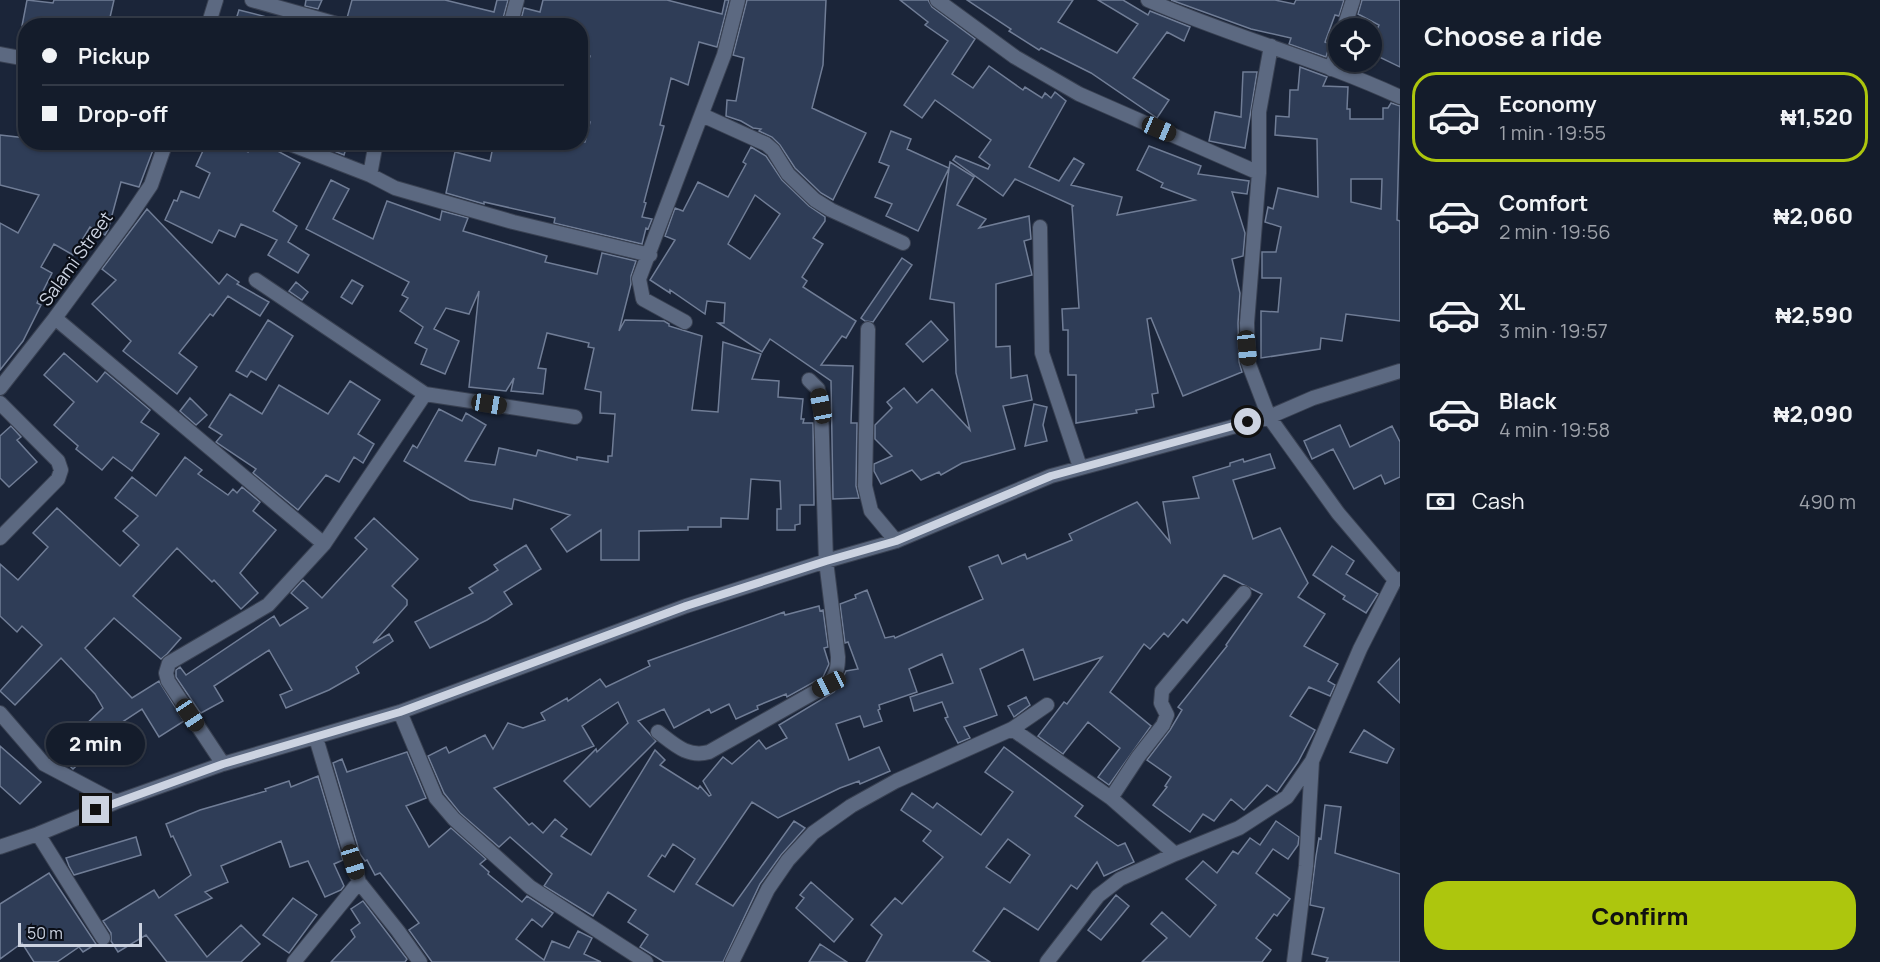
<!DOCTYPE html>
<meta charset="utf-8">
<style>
body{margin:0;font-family:Manrope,sans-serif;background:#212937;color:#f1f3f6;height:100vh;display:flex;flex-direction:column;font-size:22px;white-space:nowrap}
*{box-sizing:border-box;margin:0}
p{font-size:20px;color:#9da1a9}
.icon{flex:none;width:33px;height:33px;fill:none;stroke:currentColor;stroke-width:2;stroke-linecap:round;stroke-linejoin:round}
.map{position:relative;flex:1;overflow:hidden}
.side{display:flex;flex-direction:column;background:#141c2b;width:480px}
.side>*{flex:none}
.top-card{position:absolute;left:18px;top:18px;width:570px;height:132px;border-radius:24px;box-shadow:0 2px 4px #0004,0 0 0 2px #333a47;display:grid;align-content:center;height:132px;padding:0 24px;background:#141c2b}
.controls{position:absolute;left:1328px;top:18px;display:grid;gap:12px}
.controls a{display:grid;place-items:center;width:54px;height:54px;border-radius:50%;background:#141c2b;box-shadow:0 2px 4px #0004,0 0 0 2px #333a47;font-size:30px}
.scale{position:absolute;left:18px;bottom:15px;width:124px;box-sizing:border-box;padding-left:6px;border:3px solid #ccd3e1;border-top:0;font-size:16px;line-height:21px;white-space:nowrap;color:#ccd3e1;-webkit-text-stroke:4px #0a0e17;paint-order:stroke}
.end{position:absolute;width:27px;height:27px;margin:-14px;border:8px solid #ccd3e1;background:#111;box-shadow:0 0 0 3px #111}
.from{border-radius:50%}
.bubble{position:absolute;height:42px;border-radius:21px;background:#141c2b;box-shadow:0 2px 4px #0004,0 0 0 2px #333a47;font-size:20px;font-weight:800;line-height:42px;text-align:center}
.car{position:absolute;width:18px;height:36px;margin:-18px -9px;border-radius:8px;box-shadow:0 0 4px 2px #0007;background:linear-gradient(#222 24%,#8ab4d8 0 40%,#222 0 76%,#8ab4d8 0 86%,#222 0)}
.top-card b{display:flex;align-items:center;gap:21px;height:57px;font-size:22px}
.top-card b+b{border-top:2px solid #333a47}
.top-card i{width:15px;height:15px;background:#f1f3f6}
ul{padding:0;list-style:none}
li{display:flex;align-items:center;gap:18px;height:90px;margin:0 12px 9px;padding:0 12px;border:3px solid transparent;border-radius:24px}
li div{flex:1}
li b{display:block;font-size:22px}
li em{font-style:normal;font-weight:800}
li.active{border-color:#adc60d}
li>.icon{width:54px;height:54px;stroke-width:1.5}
h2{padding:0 24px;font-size:27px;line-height:72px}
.pay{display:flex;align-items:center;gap:15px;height:66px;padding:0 24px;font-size:22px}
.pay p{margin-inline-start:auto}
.action{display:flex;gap:12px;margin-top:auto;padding:12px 24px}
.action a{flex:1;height:69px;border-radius:24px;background:#adc60d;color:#111;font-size:24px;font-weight:800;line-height:69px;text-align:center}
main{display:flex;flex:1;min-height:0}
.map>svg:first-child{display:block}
.building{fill:#2f3d57;stroke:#707d96;stroke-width:1.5;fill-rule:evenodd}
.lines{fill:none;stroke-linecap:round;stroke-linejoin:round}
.minor-casing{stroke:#394152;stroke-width:16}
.minor{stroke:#5c6981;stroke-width:14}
.route{stroke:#ccd3e1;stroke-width:8}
.labels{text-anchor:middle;stroke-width:4.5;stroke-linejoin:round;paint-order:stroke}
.street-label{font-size:18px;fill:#ccd3e1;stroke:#0a0e17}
</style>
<main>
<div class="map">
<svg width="1400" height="962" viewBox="0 0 1400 962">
<rect width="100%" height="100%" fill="#1b2539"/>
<!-- building -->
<path class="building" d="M27 0 53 3 54 0H114L108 26H22Z
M306 0H322L318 9 305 6Z
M352 0H445L494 12 497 0H508L501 26H449L417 17 415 25 381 18 380 26H353L351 20 347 18Z
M543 0H667L722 14 725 0H729L717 47 699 42 688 85 671 78 660 125 664 126 644 202 646 203 642 217 652 219 648 229 646 228 642 244 554 223 555 218 484 202V204L446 193 455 152 490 161 494 142H585L590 122 580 119V85L590 56 580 54V26H531L520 23 524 8 540 12Z
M747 0H826L823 65 812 108 866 133 833 200 821 193 795 168 780 145 772 137 759 131 761 129 753 128 741 121 726 116 727 100 736 101 744 58 733 55Z
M900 0H928L932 7 975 39 952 74 973 88 989 66 1023 90 1025 87 1042 98 1045 93 1051 98 1055 92 1066 101 1029 167 1059 181 1074 158 1084 164 1071 185 1122 197 1117 215 1195 200 1161 187 1163 183 1137 170 1149 146 1201 166 1198 174 1249 181 1247 194 1232 192 1245 233 1243 256 1232 259 1240 293 1238 323 1239 362 1242 372 1183 396 1151 318 1147 319 1158 393 1152 394 1154 407 1136 410 1137 413 1076 423V375H1068V330H1063L1062 309 1079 308 1072 206H1074L1015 179 1003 196 953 160 956 156 988 169 990 165 979 157 991 140 935 100 922 118 904 105 948 41 925 25 928 22Z
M967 0H1073L1058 22 1117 53 1138 24 1098 0H1123L1148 15 1150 11 1190 27 1184 41 1167 32 1133 78 1169 100 1157 118 1091 73 1041 48 1039 50 1009 31 1011 29Z
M1171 0H1275L1294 4 1296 0H1344L1339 16 1335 15 1325 42 1330 44 1326 57 1289 44 1291 38 1251 29Z
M1362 0H1400V67L1371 53V42L1379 25 1358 14Z
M239 10 282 21 281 26H234Z
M1300 67 1327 77 1323 86 1348 87 1347 109H1350V119H1383V108H1388L1391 103 1400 106 1397 220 1400 221V321L1346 314 1342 341 1321 338 1320 349 1261 358V311L1278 312 1281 278H1262V252H1276L1281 227 1265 222 1268 207 1273 209 1278 188 1318 197 1317 139 1275 135 1276 116 1289 117 1290 90H1298ZM1351 179H1382L1381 209 1351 202Z
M1243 72H1257L1245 148 1209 141 1215 112 1241 117Z
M891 131 911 139 907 149 949 168 918 231 886 216 892 204 875 197 889 166 879 162Z
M0 135 26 138V142H156L139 187 121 182 108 230 105 235 90 227 73 255 54 244 41 267 52 273 37 303 41 305 23 341 0 370V223L18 233 39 195 0 185Z
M207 142H228L248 152 250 142H261L300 163 273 211 297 226 288 242 309 255 298 273 268 255 277 240 241 224 235 237 219 230 212 243 165 220 174 200 177 201 181 191 199 198 210 173 196 166Z
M311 142H348L344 155Z
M751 147 766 156 782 180 809 206 825 217V221L813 238 823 244 802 277 807 281 803 287 856 321 846 338 842 336 821 365 853 366 851 423H857L856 486 859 498 833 499 831 381 770 339 762 352 718 323H724L725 303 707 301 705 314 670 290V293L650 280 675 240 665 236 675 208 683 211 698 182 728 197 746 164 743 162ZM755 195 780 214 750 259 728 244Z
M950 162 974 177 957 205 986 219 979 228 1029 216 1031 239 1024 241 1032 275 996 284V347L1010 346 1011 378 1027 375 1032 400 1003 406 1015 449 962 463 941 475 939 472 921 480 912 470 881 484 874 471V464L892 456 875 439V425L892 408 887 402 904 388 917 403 932 389 970 430 956 373 954 303 930 299Z
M331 180 349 189 333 219 373 239 387 201 440 220 442 211 468 218 463 231 547 256 545 262 597 274 602 253 636 261 631 276V284L619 331 625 320 664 321 669 324V326L702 336 692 410 718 412 723 342 761 354 752 379 779 381 778 397 803 399 801 419H804L803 423H813L814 505H800V524L795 525V530H777V509H781L780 481 751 479 748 519 721 518V527H688V530L639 531V560H601V530L567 552 551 529 570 515 514 499 512 509 470 500 404 461 413 445 417 448 439 409 462 421 466 413 486 425 465 461 495 465 499 448 536 456 538 450 577 460V457L608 462V456H612L615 414 600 413 601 392 585 389 594 348 588 347 589 343 547 333 538 368 546 369 543 394 511 391 514 378 506 391 469 387 479 291 469 314 446 308 434 329 459 341 445 374 421 364 427 349 415 343 423 327 400 311 408 298 402 295 409 282 306 229Z
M147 209 219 284 227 274 239 282 237 284 269 302 260 316 228 296 213 316 210 314 179 353 197 367 177 394 123 351 131 341 92 304 116 280 102 269Z
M902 258 912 265 873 322 865 321 861 318Z
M352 280 363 286 352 304 341 297Z
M296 282 308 292 302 300 289 291Z
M268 320 293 336 266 380 251 371 247 377 236 371Z
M931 321 948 340 923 362 906 344Z
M64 353 97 382 105 372 150 410 141 422 159 434 132 471 113 457 102 470 76 449 78 446 54 425 74 402 44 375Z
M350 381 380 400 358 434 374 444 363 463 354 457 339 482 326 475 298 510 253 473 256 469 216 442 222 435 209 427 230 394 262 414 279 385 328 414Z
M190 398 207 415 196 425 180 411Z
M1034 404 1047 407 1043 425 1047 441 1025 446Z
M1340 425 1350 447 1392 426 1400 442V477L1385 484 1381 475 1354 489 1333 449 1312 459 1304 441Z
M11 426 21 437 17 440 37 462 9 487 0 478V436Z
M1270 454 1275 468 1233 480 1253 539 1280 528 1308 583 1298 597 1325 614 1304 646 1338 664 1328 681 1335 685 1330 696 1309 687 1290 716 1315 730 1298 762 1277 792 1267 785 1244 810 1231 799 1214 821 1203 814 1190 832 1153 805 1167 787 1165 786 1171 777 1147 760 1170 730 1182 710 1178 707 1227 646 1226 645 1262 594 1224 575 1187 623 1183 619 1168 637 1164 633 1150 649 1144 644 1110 692 1151 726 1109 785 1098 777 1120 748 1088 722 1063 754 1038 736 1064 702 1067 704 1102 657 1034 680 1023 649 980 669 997 715 964 727 970 738 958 743 945 718 948 717 942 702 914 711 910 697 953 683 942 654 909 669 917 692 879 705 880 709 878 710 882 721 864 727 860 716 836 724 849 760 879 747 890 771 860 784 859 781 840 788 778 818 752 802 696 884 733 906 794 821 805 828 781 855 760 884 723 962H664L640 947 648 935 628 922 636 910 608 892 593 916 544 886 552 874 510 837 499 847 460 813 444 793 428 756 446 747 449 753 485 735 493 749 508 723 523 728 545 720 541 713 567 698 568 701 600 679 606 687 650 666 648 661 784 612 785 615 819 606 820 611 823 610 828 647 824 648 829 664 823 677 787 697 786 694 757 706 758 709 736 719 729 704 711 713 709 709 674 728 664 709 638 721 656 741 590 807 564 781 596 749 597 752 628 723 618 702 582 726 594 746 494 788 529 825 532 823 543 833 555 819 567 829 561 836 591 855 655 750 665 760 660 765 698 789 700 786 709 796 711 795 703 781 723 757 732 764 759 740 766 749 787 738 779 725 834 692 841 682 846 671 858 669 848 642 845 643 840 604 856 598 855 595 867 590 885 638 894 636 895 638 983 599 969 567 998 555 1002 564 1025 554 1027 559 1072 540 1069 534 1137 502 1170 542 1163 502 1199 498 1193 477 1230 466V463L1243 459 1244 462ZM673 844 695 859 674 892 648 876 662 855 665 857Z
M185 457 202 470 198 474 228 495 233 489 237 493 242 487 260 502 253 511 276 530 240 573 258 593 241 609 214 580 212 582 177 548 133 596 181 638 167 654 161 659 114 618 85 648 132 698 159 681 184 721 159 737 142 709 113 728 115 730 73 769 56 753 103 708 95 694 61 658 15 705 0 691 42 645 22 626 17 632 0 616V564L18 580 48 547 33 533 57 508 120 566 139 545 123 531 138 516 115 498 132 477 156 496Z
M374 518 418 559 392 586 407 600V605L373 643 389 634 393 641 356 667 359 673 329 690 286 708 280 695 292 690 269 650 214 686 223 701 201 713 199 711 176 677V670L180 667 186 675 274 616 280 626 308 608 291 593 303 580 322 598 367 549 355 538Z
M526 545 541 569 504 592 512 604 487 620 430 648 415 622 473 593 469 588 498 570 494 565Z
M1332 546 1354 561 1346 574 1378 594 1366 613 1343 599 1345 596 1313 575Z
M1400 658V703L1378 682Z
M1026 697 1030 705 1014 717 1008 706Z
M1364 730 1394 749 1387 763 1350 752Z
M0 746 41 782 20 804 0 786Z
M1004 747 1083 806 1075 816 1118 846 1125 843 1134 862 1104 876 1097 862 1077 889 1071 885 1038 930 1004 908 973 951 990 962H866L882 935 871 925 895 898 902 904 943 857 923 841 931 831 901 810 912 793 933 808 937 803 981 835 1013 792 985 772ZM1008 839 1030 855 1010 883 986 867Z
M407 752 426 798 406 806 429 847 451 828 486 859 480 864 489 872 488 874 522 902 527 896 553 913 542 927 532 919 516 939 544 960 552 941 569 948 578 931 592 938 584 954 601 962H432L409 930 419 923 380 873 375 875 367 860 365 861 360 854 333 763 342 759 347 772Z
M318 776 343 860 334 864 344 886 341 890 325 897 308 861 290 867 281 841 221 866 228 882 205 892 212 898 175 915 207 957 241 925 260 944 241 962H167L146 935 118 952 111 941V933L103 921 154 890 159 898 191 875 173 836 171 837 166 824 200 810 266 791 265 789 289 781 291 787Z
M1325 805 1341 807 1335 853 1400 874V962H1326L1328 958 1312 954 1324 908 1310 905 1316 856 1319 838 1321 839Z
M1276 821 1299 837 1298 845 1288 859 1273 849 1256 873 1290 899 1277 916 1274 914 1256 938 1271 950 1262 962H1142L1167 938 1151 924 1162 912 1190 937 1216 905 1186 879 1203 861 1217 873 1233 851 1238 854 1250 838 1260 845Z
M136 837 141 855 74 875 69 866 66 858Z
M49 873 96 944 83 952 79 947 57 962H34L22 943 0 959V904Z
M811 882 853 919 834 942 796 908 804 898 800 895Z
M1116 895 1129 906 1101 940 1088 930Z
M293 898 317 915 289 953 263 935Z
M363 901 407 959 405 962H331L355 937 351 930 360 923 351 909Z
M820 944 847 962H809Z"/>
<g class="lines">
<defs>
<path id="minor" d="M252 0 344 26
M937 0 1015 57 1079 94 1259 173
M1148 0C1230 36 1318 59 1400 97
M208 26 216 0
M510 26 517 0
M1344 28 1353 0
M1271 46 1259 112V173L1247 323 1248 362 1269 417 1338 513 1395 580
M0 54 26 59
M1331 69 1338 48
M702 115 766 144 773 150 788 174 815 200 831 210 903 243
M285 142 370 175 395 188 513 222 650 255
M370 175 376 142
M1040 227 1042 353 1080 467
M256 280 425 394 575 417
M55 318 324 544
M685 322 643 299 639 279 724 55 738 0
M868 329 865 486 871 511 896 541
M0 388 55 318 128 219 151 185 166 142
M0 403 58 461 61 470 58 479 0 538
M400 712 436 798 454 819 530 887 646 962
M0 713 44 764 116 802
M1012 729 1111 798 1175 854
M658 732C674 744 687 758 709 752L829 684C836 675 838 669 838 657L826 561 821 406 818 389 809 380
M316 738 359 882 398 931 420 962
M223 764 168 681 166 673 169 663 268 605 324 544 425 394
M1111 798 1138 757 1163 725 1167 715 1161 703 1162 691 1244 593
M38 834 103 938
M0 847 38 834 116 802 223 764 400 712 686 606 826 561 896 541 1051 476 1269 417 1313 398 1400 371
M294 962 359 882
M732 962 768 889 788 860 813 833 851 806 896 781 1012 729 1047 705
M1047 962 1098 896 1120 879 1175 854 1239 828 1287 797 1312 761 1360 649 1395 580 1400 579
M1294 962 1306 866 1312 761"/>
</defs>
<!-- minor casing -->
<use href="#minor" class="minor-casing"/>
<!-- minor -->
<use href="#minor" class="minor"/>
</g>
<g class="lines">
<!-- route -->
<path class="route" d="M96 810 223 764 400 712 686 606 826 561 896 541 1051 476 1248 422"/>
</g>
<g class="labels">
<!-- street labels -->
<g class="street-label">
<text transform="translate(76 259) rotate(-54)" y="6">Salami Street</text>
</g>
</g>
</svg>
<div class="controls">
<a><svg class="icon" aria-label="locate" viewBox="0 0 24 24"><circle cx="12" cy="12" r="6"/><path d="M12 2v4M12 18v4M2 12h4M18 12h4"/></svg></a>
</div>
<div class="scale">50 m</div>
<i class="end from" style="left:1248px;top:422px"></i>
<i class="end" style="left:96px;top:810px"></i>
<div class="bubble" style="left:46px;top:723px;width:99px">2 min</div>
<i class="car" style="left:1159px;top:129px;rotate:113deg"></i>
<i class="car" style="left:1247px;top:348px;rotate:174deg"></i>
<i class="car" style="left:489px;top:404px;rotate:99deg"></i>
<i class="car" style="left:821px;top:406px;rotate:349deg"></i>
<i class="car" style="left:829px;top:684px;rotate:244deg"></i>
<i class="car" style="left:190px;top:715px;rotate:146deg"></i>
<i class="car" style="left:353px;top:862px;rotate:163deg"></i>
<div class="top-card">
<b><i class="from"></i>Pickup</b>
<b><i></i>Drop-off</b>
</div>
</div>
<section class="side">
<h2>Choose a ride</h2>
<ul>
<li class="active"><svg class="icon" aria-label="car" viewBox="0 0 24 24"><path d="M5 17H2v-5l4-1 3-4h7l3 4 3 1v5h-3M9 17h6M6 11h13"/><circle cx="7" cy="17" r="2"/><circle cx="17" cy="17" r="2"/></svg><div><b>Economy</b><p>1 min · 19:55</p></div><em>₦1,520</em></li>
<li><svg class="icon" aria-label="car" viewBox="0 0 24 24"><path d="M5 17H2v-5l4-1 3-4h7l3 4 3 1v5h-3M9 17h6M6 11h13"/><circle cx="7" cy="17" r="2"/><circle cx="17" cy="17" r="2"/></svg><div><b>Comfort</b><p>2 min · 19:56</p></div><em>₦2,060</em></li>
<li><svg class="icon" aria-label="car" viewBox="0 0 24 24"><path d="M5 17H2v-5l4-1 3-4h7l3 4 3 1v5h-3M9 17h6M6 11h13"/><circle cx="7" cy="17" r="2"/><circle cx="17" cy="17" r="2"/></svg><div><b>XL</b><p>3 min · 19:57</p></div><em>₦2,590</em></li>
<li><svg class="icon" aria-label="car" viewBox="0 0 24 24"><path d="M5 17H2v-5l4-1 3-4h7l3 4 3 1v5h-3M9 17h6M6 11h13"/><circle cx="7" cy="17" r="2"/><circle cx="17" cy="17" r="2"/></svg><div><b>Black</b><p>4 min · 19:58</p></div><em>₦2,090</em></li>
</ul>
<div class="pay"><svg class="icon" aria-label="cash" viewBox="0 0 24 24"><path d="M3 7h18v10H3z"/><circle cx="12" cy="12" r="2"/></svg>Cash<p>490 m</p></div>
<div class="action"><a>Confirm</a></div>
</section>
</main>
